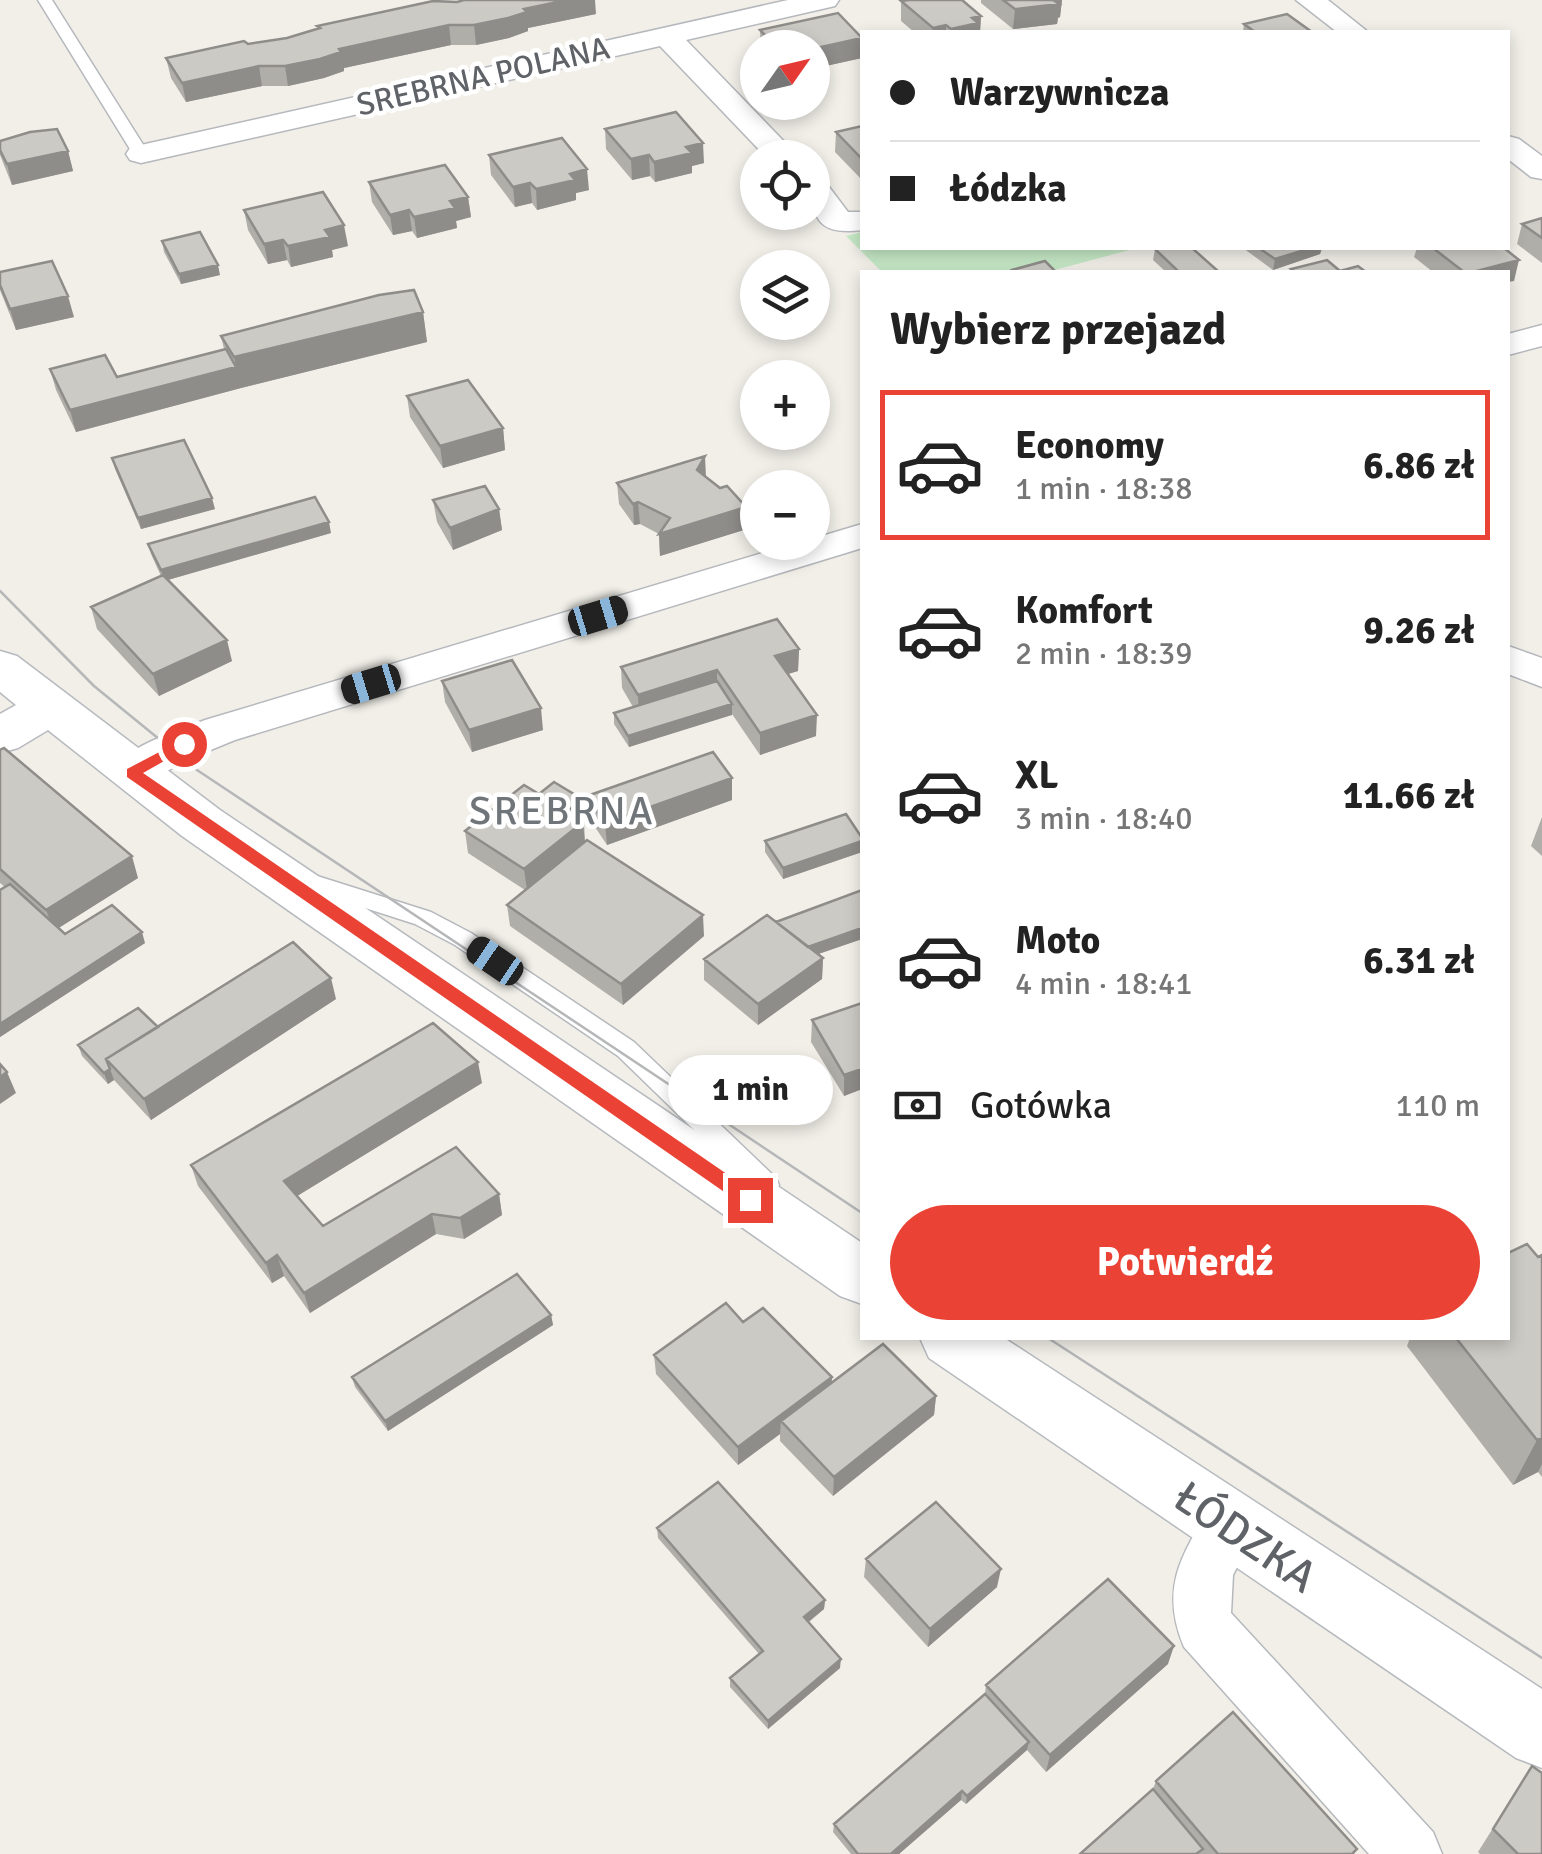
<!DOCTYPE html>
<html lang="pl">
<meta charset="utf-8">
<style>
body{margin:0;font-family:Signika,sans-serif;background:#f6f6f6;color:#222;height:100vh;display:flex;flex-direction:column;font-size:38px;white-space:nowrap}
*{box-sizing:border-box;margin:0}
p{font-size:32px;color:#767676}
.icon{flex:none;width:55px;height:55px;fill:none;stroke:currentColor;stroke-width:2;stroke-linecap:round;stroke-linejoin:round}
.map{position:relative;flex:1;overflow:hidden}
.sheet{position:absolute;left:860px;top:270px;width:650px;height:1070px;display:flex;flex-direction:column;background:#fff;border-radius:0px;box-shadow:0 5px 15px #0003}
.sheet>*{flex:none}
.banner{position:absolute;left:860px;top:30px;width:650px;height:220px;border-radius:0px;box-shadow:0 5px 15px #0003;display:grid;align-content:center;height:220px;padding:0 30px;background:#fff}
.needle{width:65px;rotate:56deg}
.buttons{position:absolute;left:740px;top:30px;display:grid;gap:20px}
.buttons a{display:grid;place-items:center;width:90px;height:90px;border-radius:50%;background:#fff;box-shadow:0 5px 15px #0003;font-size:50px}
.end{position:absolute;width:45px;height:45px;margin:-22px;border:12px solid #ea4335;background:#fff;box-shadow:0 0 0 5px #fff}
.from{border-radius:50%}
.bubble{position:absolute;height:70px;border-radius:35px;background:#fff;box-shadow:0 5px 15px #0003;font-size:32px;font-weight:700;line-height:70px;text-align:center}
.car{position:absolute;width:30px;height:60px;margin:-30px -15px;border-radius:12px;box-shadow:0 0 8px 2px #0007;background:linear-gradient(#222 24%,#8ab4d8 0 40%,#222 0 76%,#8ab4d8 0 86%,#222 0)}
.banner b{display:flex;align-items:center;gap:35px;height:95px;font-size:38px}
.banner b+b{border-top:2px solid #e0e0e0}
.banner i{width:25px;height:25px;background:#222}
ul{padding:0;list-style:none}
li{display:flex;align-items:center;gap:30px;height:150px;margin:0 20px 15px;padding:0 10px;border:5px solid transparent;border-radius:0px}
li div{flex:1}
li b{display:block;font-size:38px}
li em{font-style:normal;font-weight:700}
li.selected{border-color:#ea4335}
li>.icon{width:90px;height:90px;stroke-width:1.5}
h2{padding:0 30px;font-size:45px;line-height:120px}
.pay{display:flex;align-items:center;gap:25px;height:110px;padding:0 30px;font-size:38px}
.pay p{margin-inline-start:auto}
.primary-button{display:flex;gap:20px;margin-top:auto;padding:20px 30px}
.primary-button a{flex:1;height:115px;border-radius:60px;background:#ea4335;color:#fff;font-size:40px;font-weight:700;line-height:115px;text-align:center}
.map>svg:first-child{display:block}
.green{fill:#c5e8c5}
.lines{fill:none;stroke-linecap:round;stroke-linejoin:round}
.lane-casing{stroke:#b5b8bc;stroke-width:3}
.street-casing{stroke:#b5b8bc;stroke-width:3}
.secondary-casing{stroke:#b6babf;stroke-width:3}
.lane{fill:#fff;fill-rule:evenodd}
.street{fill:#fff;fill-rule:evenodd}
.secondary{fill:#fff;fill-rule:evenodd}
.tram{stroke:#b6b7b8;stroke-width:2.5}
.wall{fill:#afaea9}
.shaded-wall{fill:#8f8d8a}
.building{fill:#cccac5;stroke:#8f8d8a;stroke-width:2.5}
.route{fill:#ea4335}
.labels{text-anchor:middle;stroke-width:9;stroke-linejoin:round;paint-order:stroke}
.far-street-label{font-size:32px;fill:#5f6368;stroke:#fff}
.neighbourhood-label{font-size:40px;letter-spacing:2.5px;fill:#70757a;stroke:#fff}
.near-street-label{font-size:45px;fill:#5f6368;stroke:#fff}
</style>
<div class="map">
<svg width="1542" height="1854" viewBox="0 0 1542 1854">
<rect width="100%" height="100%" fill="#f1efe8"/>
<!-- green -->
<path class="green" d="M862 232V248H1137L1047 272H882L846 236Z"/>
<g class="lines">
<defs>
<path id="lane" d="M38 0H52L149 154 146 157 133 154Z
M314 875 431 912 471 933 634 1042 776 1178 779 1185 776 1192 767 1195 758 1192 618 1056 455 945 415 924 306 889 303 883Z"/>
<path id="street" d="M788 0H839L835 6 686 40 800 158H767L660 46 141 163 130 160 126 154 130 148 141 145Z
M1296 0H1328L1368 32H1337Z
M1508 136 1519 139 1542 156V179L1531 177 1508 159Z
M812 177 823 179 848 212H862V230C815 236 812 216 812 177Z
M1542 325V346L1508 355V334Z
M862 524V548L235 740 186 760 147 783 132 788 117 783 111 773C128 744 176 732 205 720L799 542H812V539Z
M1508 646 1542 658V687L1508 674Z
M1230 1500 1250 1508 1258 1526 1233 1575 1231 1613 1433 1832 1442 1854H1369L1184 1647C1160 1590 1180 1557 1210 1508Z"/>
<path id="secondary" d="M0 651 17 656 220 810 862 1243V1304L840 1296 182 836 48 730 18 748 0 753V714L16 705 0 692Z
M920 1338H1004L1542 1689V1768L1516 1758 929 1358Z"/>
</defs>
<!-- lane casing -->
<use href="#lane" class="lane-casing"/>
<!-- street casing -->
<use href="#street" class="street-casing"/>
<!-- secondary casing -->
<use href="#secondary" class="secondary-casing"/>
<!-- lane -->
<use href="#lane" class="lane"/>
<!-- street -->
<use href="#street" class="street"/>
<!-- secondary -->
<use href="#secondary" class="secondary"/>
<!-- tram -->
<path class="tram" d="M0 591 94 686 197 770 862 1213
M1048 1338 1542 1658"/>
</g>
<!-- wall -->
<path class="wall" d="M981 0H1062L1060 17 1058 18 1057 24 1013 29 981 3Z
M901 1 981 16 980 32H914L901 21Z
M596 14 528 28V31L509 38 476 45H451L344 68V71L324 78 288 86H262L186 102 171 78 166 58 287 38 318 29 317 26Z
M1244 24 1312 32H1243Z
M760 30 862 36V58L812 69V48H761Z
M862 126V180L835 152 836 132Z
M605 129 704 163 692 166V173L655 182 650 176 632 180 606 149Z
M0 141 68 151 73 171 12 185 0 155Z
M489 155 589 190 576 193V200L537 210 532 203 515 207 491 175Z
M369 182 468 197 471 217 456 221 457 228 417 238 412 231 393 235 372 202Z
M244 210 348 246 332 250 333 257 291 267 287 260 268 264 248 230Z
M1542 218V263L1517 244 1522 224Z
M162 241 220 275 181 284 164 252Z
M1243 248H1322L1320 254 1273 270Z
M1417 248H1504L1514 281 1508 272H1433L1414 257Z
M1155 249 1219 272H1166L1153 260Z
M0 272 74 317 16 330 0 290Z
M423 312 427 342 241 388 76 432 56 390 50 369 117 377 224 349 221 336Z
M407 396 503 428 505 450 443 468 410 417Z
M112 458 215 509 141 529 115 469Z
M706 477 747 529 660 556 659 534 640 524 634 525 619 504 617 483Z
M433 500 499 509 502 530 453 550 437 522Z
M331 533 168 580 232 661 159 696 97 629 91 607 161 576 151 554 148 544Z
M799 649 798 671 787 674 816 736 760 755 732 714 629 747 614 724V713L633 707 622 688 621 667Z
M442 681 543 730 472 752 445 702Z
M0 750 138 878 58 928 65 934 145 943 0 1037 5 887 0 883Z
M587 796 732 800 607 845 589 818Z
M1542 817V856L1531 846Z
M584 821 585 841 704 936 623 1005 510 926 507 905 525 890 468 853 465 831Z
M862 838V852L783 879 765 852V841Z
M862 890V939L818 954 823 958 822 979 758 1025 704 980V959L776 922Z
M336 999 151 1120 114 1080 108 1084 82 1056 78 1045 158 1027Z
M862 1003V1089L844 1096 811 1042 812 1020Z
M482 1083 297 1196 323 1226 499 1194 502 1215 464 1239 436 1234 310 1313 284 1276 272 1283 198 1186 191 1165Z
M1542 1255V1477L1538 1472 1513 1485 1407 1346 1410 1338H1508L1538 1257Z
M551 1315 553 1325 388 1431 355 1387 352 1377Z
M743 1322 832 1377 831 1383 936 1396 934 1415 833 1496 780 1441V1434L738 1465 656 1374 654 1355Z
M657 1528 825 1600 824 1609 808 1623 840 1668 768 1729 730 1687V1678L759 1654 658 1538Z
M866 1559 997 1587 928 1647 864 1577Z
M1168 1664 1046 1772 1027 1750 966 1804 961 1800 899 1854H851L833 1832 834 1824 985 1694 986 1685Z
M1532 1766 1542 1854H1480L1478 1852Z
M1156 1781 1357 1849 1354 1854H1080L1153 1789Z"/>
<!-- shaded-wall -->
<path class="shaded-wall" d="M567 0H595L596 14 528 28V31L509 38 476 45 474 25 524 9Z
M1053 0H1062L1060 17 1058 18 1057 24 1013 29 1015 9Z
M981 16 980 32H951V29L972 18Z
M449 25 451 45 344 68V71L324 78 288 86 285 66 339 49Z
M946 25V32H932L933 28Z
M862 38V58L812 69V49Z
M259 66 262 86 186 102 182 83Z
M703 143 704 163 692 166V173L655 182 654 162 686 147Z
M68 151 73 171 12 185 7 164Z
M649 155 650 176 632 180 631 159Z
M587 169 589 190 576 193V200L537 210 536 189 570 174Z
M530 183 532 203 515 207 513 187Z
M468 197 471 217 456 221 457 228 417 238 414 217 450 201Z
M409 210 412 231 393 235 390 215Z
M344 225 348 246 332 250 333 257 291 267 288 246 325 230Z
M283 240 287 260 268 264 264 244Z
M1311 248H1322L1320 254 1273 270 1275 259Z
M1519 260 1514 281 1508 282V272H1473Z
M218 265 220 275 181 284 179 274Z
M68 296 74 317 16 330 10 309Z
M423 312 427 342 241 388 76 432 70 410 236 367 234 357Z
M503 428 505 450 443 468 440 446Z
M705 456 706 477 697 470Z
M212 498 215 509 141 529 138 518Z
M638 502 640 524 634 525 633 504Z
M746 507 747 529 660 556 659 534Z
M499 509 502 530 453 550 450 528Z
M329 522 331 533 164 581 161 570Z
M227 640 232 661 159 696 153 674Z
M799 649 798 671 775 678V656Z
M717 670V692L639 717 638 695Z
M732 704V715L629 747 628 736Z
M541 708 543 730 472 752 469 730Z
M817 715 816 736 760 755V733Z
M732 778V800L607 845 605 823Z
M582 799 584 821 569 833 567 812Z
M583 822 585 844 527 890 524 869Z
M862 841V852L783 879V868Z
M132 856 138 878 54 931 46 910Z
M703 915 704 936 623 1005 621 984Z
M862 929V939L798 961 799 950Z
M142 932 145 943 0 1037V1024Z
M823 958 822 979 758 1025V1004Z
M331 978 336 999 151 1120 144 1099Z
M478 1062 482 1083 289 1201 284 1181Z
M110 1069 114 1080 108 1084 104 1073Z
M862 1069V1089L844 1096V1075Z
M7 1072 16 1093 0 1104V1077Z
M499 1194 502 1215 464 1239 460 1218Z
M432 1214 436 1234 310 1313 304 1293Z
M277 1255 284 1276 272 1283 266 1263Z
M551 1315 553 1325 388 1431 385 1421Z
M832 1377 831 1396 781 1421 780 1434 738 1465V1447Z
M936 1396 934 1415 833 1496 834 1477Z
M1542 1438V1464L1538 1472 1513 1485 1537 1440Z
M1001 1569 997 1587 928 1647 930 1629Z
M825 1600 824 1609 803 1626 804 1617Z
M1174 1646 1168 1664 1046 1772 1050 1755Z
M841 1659 840 1668 768 1729V1721Z
M1029 1742 1027 1750 966 1804 967 1796Z
M962 1791 961 1800 899 1854H891Z"/>
<!-- building -->
<path class="building" d="M464 0H567L524 9 527 12 508 18 474 25H449L339 49 341 52 320 59 285 66H259L182 83 166 58 244 41 248 44 287 38 320 28 317 26 433 1 457 2Z
M909 0H962L981 16 972 18 978 23 951 29 946 25 933 28 901 1Z
M1003 0H1053L1059 4 1015 9Z
M838 13 862 38 812 49V48H778L760 30Z
M1287 14 1312 32H1255L1244 24Z
M676 112 703 143 686 147 692 153 654 162 649 155 631 159 605 129Z
M862 126V159L836 132Z
M57 129 68 151 7 164 0 150V141L30 132Z
M562 138 587 169 570 174 575 180 536 189 530 183 513 187 489 155Z
M445 165 468 197 450 201 455 208 414 217 409 210 390 215 369 182Z
M323 192 344 225 325 230 330 237 288 246 283 240 264 244 244 210Z
M1542 218V238L1522 224Z
M200 232 218 265 179 274 162 241Z
M1161 248H1192L1219 272H1179L1155 249Z
M1259 248H1311L1275 259Z
M1433 248H1504L1519 260 1473 272H1464Z
M1327 260 1340 271 1358 266 1366 272H1295L1291 269Z
M52 261 68 296 10 309 0 285V272Z
M1045 261 1056 272H1014L1012 270Z
M414 290 423 312 234 357 221 336 379 295Z
M226 349 236 367 70 410 50 369 105 355 117 377Z
M468 380 503 428 440 446 407 396Z
M184 440 212 498 138 518 112 458Z
M705 456 697 470 720 488 727 486 746 507 659 534 670 518 638 502 633 504 617 483Z
M485 486 499 509 450 528 433 500Z
M315 497 329 522 161 570 148 544Z
M163 575 227 640 153 674 91 607Z
M777 619 799 649 775 656 817 715 760 733 717 670 638 695 621 667Z
M512 660 541 708 469 730 442 681Z
M717 681 732 704 628 736 614 713Z
M4 748 132 856 46 910 0 869V750Z
M713 752 732 778 605 823 587 796Z
M554 782 582 799 567 812 583 822 524 869 465 831 524 785 539 794Z
M846 814 862 838V841L783 868 765 841Z
M587 840 703 915 621 984 507 905Z
M10 884 65 934 112 905 142 932 0 1024V890Z
M862 890V928L808 947 776 922Z
M767 915 823 958 758 1004 704 959Z
M293 942 331 978 144 1099 106 1059Z
M862 1003V1069L844 1075 812 1020Z
M138 1008 158 1027 106 1059 110 1069 104 1073 78 1045Z
M433 1023 478 1062 284 1181 323 1226 456 1147 499 1194 460 1218 432 1214 304 1293 277 1255 266 1263 191 1165Z
M0 1064 7 1072 0 1077Z
M1527 1244 1538 1257 1542 1255V1438L1537 1440 1456 1338H1508V1253Z
M517 1274 551 1315 385 1421 352 1377Z
M726 1303 743 1322 763 1308 832 1377 738 1447 654 1355Z
M883 1344 936 1396 834 1477 781 1421Z
M718 1482 825 1600 804 1617 841 1659 768 1721 730 1678 763 1651 657 1528Z
M936 1502 1001 1569 930 1629 866 1559Z
M1108 1579 1174 1646 1050 1755 986 1685Z
M985 1694 1029 1742 967 1796 962 1791 891 1854H858L834 1824Z
M1233 1712 1357 1849 1352 1854H1218L1156 1781Z
M1532 1766 1542 1773V1854H1518L1493 1829Z
M1153 1789 1203 1849 1196 1854H1080Z"/>
<!-- route -->
<path class="route" d="M184 739 189 740V747L143 773 756 1194V1205H743L127 777V769Z"/>
<g class="labels">
<!-- far-street labels -->
<g class="far-street-label">
<text transform="translate(483 76) rotate(-13)" y="11">SREBRNA POLANA</text>
</g>
<!-- neighbourhood labels -->
<g class="neighbourhood-label">
<text x="562" y="824">SREBRNA</text>
</g>
<!-- near-street labels -->
<g class="near-street-label">
<text transform="translate(1246 1536) rotate(34)" y="16">ŁÓDZKA</text>
</g>
</g>
</svg>
<div class="buttons">
<a><svg class="needle" viewBox="-14 -14 28 28"><path d="M0-13l5 13h-10z" fill="#e53935"/><path d="M0 13l5-13h-10z" fill="#767676"/></svg></a>
<a><svg class="icon" aria-label="locate" viewBox="0 0 24 24"><circle cx="12" cy="12" r="6"/><path d="M12 2v4M12 18v4M2 12h4M18 12h4"/></svg></a>
<a><svg class="icon" aria-label="layers" viewBox="0 0 24 24"><path d="M12 4l9 5-9 5-9-5zM3 14l9 5 9-5"/></svg></a>
<a>+</a>
<a>−</a>
</div>
<i class="end from" style="left:184px;top:744px"></i>
<i class="end" style="left:750px;top:1200px"></i>
<div class="bubble" style="left:668px;top:1055px;width:165px">1 min</div>
<i class="car" style="left:598px;top:616px;rotate:73deg"></i>
<i class="car" style="left:371px;top:684px;rotate:253deg"></i>
<i class="car" style="left:495px;top:961px;rotate:304deg"></i>
<div class="banner">
<b><i class="from"></i>Warzywnicza</b>
<b><i></i>Łódzka</b>
</div>
<section class="sheet">
<h2>Wybierz przejazd</h2>
<ul>
<li class="selected"><svg class="icon" aria-label="car" viewBox="0 0 24 24"><path d="M5 17H2v-5l4-1 3-4h7l3 4 3 1v5h-3M9 17h6M6 11h13"/><circle cx="7" cy="17" r="2"/><circle cx="17" cy="17" r="2"/></svg><div><b>Economy</b><p>1 min · 18:38</p></div><em>6.86 zł</em></li>
<li><svg class="icon" aria-label="car" viewBox="0 0 24 24"><path d="M5 17H2v-5l4-1 3-4h7l3 4 3 1v5h-3M9 17h6M6 11h13"/><circle cx="7" cy="17" r="2"/><circle cx="17" cy="17" r="2"/></svg><div><b>Komfort</b><p>2 min · 18:39</p></div><em>9.26 zł</em></li>
<li><svg class="icon" aria-label="car" viewBox="0 0 24 24"><path d="M5 17H2v-5l4-1 3-4h7l3 4 3 1v5h-3M9 17h6M6 11h13"/><circle cx="7" cy="17" r="2"/><circle cx="17" cy="17" r="2"/></svg><div><b>XL</b><p>3 min · 18:40</p></div><em>11.66 zł</em></li>
<li><svg class="icon" aria-label="car" viewBox="0 0 24 24"><path d="M5 17H2v-5l4-1 3-4h7l3 4 3 1v5h-3M9 17h6M6 11h13"/><circle cx="7" cy="17" r="2"/><circle cx="17" cy="17" r="2"/></svg><div><b>Moto</b><p>4 min · 18:41</p></div><em>6.31 zł</em></li>
</ul>
<div class="pay"><svg class="icon" aria-label="cash" viewBox="0 0 24 24"><path d="M3 7h18v10H3z"/><circle cx="12" cy="12" r="2"/></svg>Gotówka<p>110 m</p></div>
<div class="primary-button"><a>Potwierdź</a></div>
</section>
</div>
